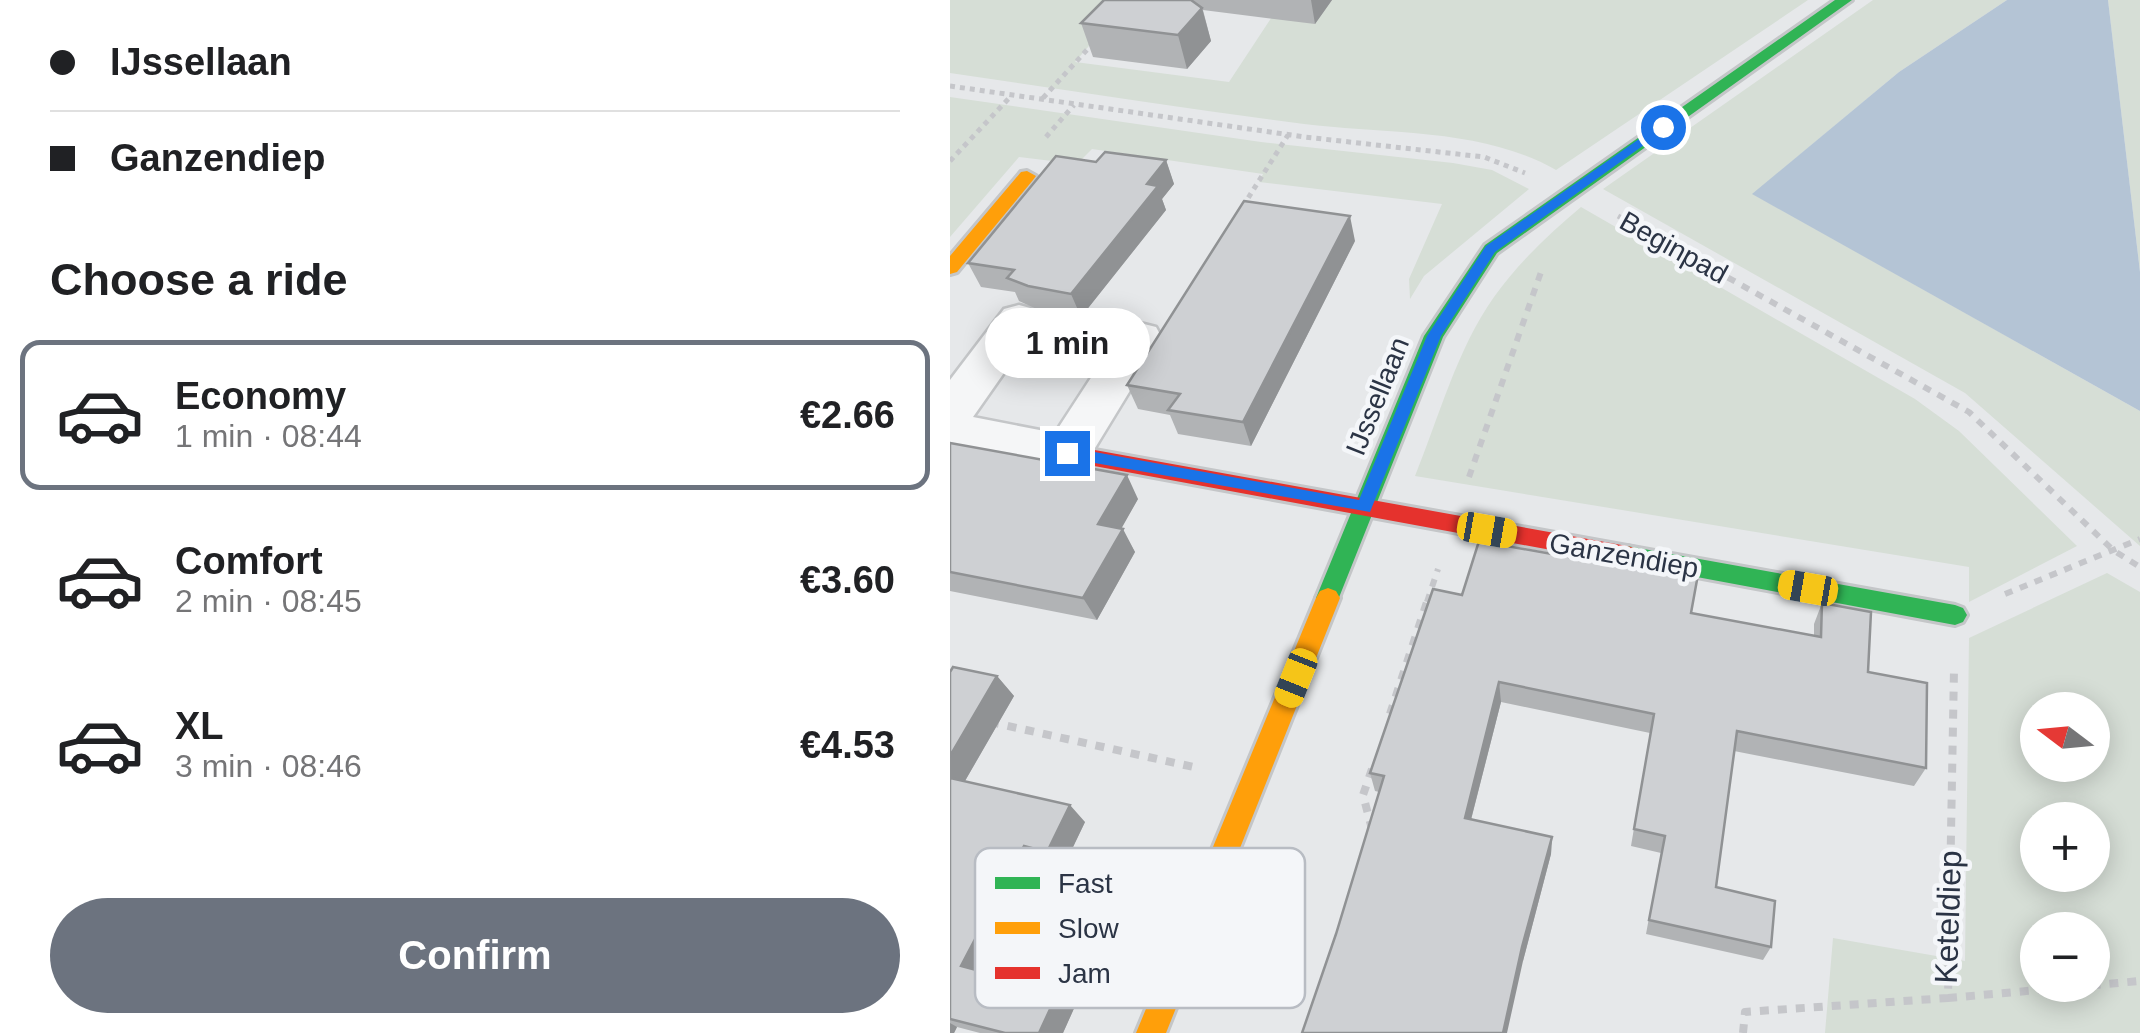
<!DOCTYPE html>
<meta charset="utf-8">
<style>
body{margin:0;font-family:Helvetica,sans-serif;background:#f2f2f2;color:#202124;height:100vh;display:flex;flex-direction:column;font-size:38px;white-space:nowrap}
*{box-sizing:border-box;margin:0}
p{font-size:32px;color:#757577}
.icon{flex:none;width:55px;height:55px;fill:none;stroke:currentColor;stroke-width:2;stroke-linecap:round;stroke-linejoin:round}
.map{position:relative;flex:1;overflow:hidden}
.panel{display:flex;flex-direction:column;background:#fff;width:950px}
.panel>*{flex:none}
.guide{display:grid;align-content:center;height:220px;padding:0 50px;background:#fff}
.needle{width:65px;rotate:286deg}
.buttons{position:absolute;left:1070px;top:692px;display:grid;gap:20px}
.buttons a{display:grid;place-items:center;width:90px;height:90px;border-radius:50%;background:#fff;box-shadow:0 5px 25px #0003;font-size:50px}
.end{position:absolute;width:45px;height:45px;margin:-22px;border:12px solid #1a73e8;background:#fff;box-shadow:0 0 0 5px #fff}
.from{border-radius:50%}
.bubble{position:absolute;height:70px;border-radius:35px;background:#fff;box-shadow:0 5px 25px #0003;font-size:32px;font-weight:700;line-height:70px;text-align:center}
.car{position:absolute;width:30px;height:60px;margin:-30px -15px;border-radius:12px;box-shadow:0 0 8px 2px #0007;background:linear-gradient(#f5c518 24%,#345 0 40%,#f5c518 0 76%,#345 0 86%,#f5c518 0)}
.guide b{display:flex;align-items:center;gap:35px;height:95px;font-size:38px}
.guide b+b{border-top:2px solid #e0e0e0}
.guide i{width:25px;height:25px;background:#202124}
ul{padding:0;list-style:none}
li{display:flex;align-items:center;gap:30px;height:150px;margin:0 20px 15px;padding:0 30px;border:5px solid transparent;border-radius:20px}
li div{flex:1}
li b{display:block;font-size:38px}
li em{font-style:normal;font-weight:700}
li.active{border-color:#6c737f}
li>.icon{width:90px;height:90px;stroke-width:1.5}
h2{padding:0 50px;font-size:45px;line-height:120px}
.primary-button{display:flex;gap:20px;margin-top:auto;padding:20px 50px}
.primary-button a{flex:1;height:115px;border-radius:60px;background:#6c737f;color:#fff;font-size:40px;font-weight:700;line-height:115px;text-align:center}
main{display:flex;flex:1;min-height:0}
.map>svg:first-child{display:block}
.green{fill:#d6ded6;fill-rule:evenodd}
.water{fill:#b4c4d5}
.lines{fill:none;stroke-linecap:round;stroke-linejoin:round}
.street-casing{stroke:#c4c6c8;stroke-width:5}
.fast-casing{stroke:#c4c6c8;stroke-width:6}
.slow-casing{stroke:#c4c6c8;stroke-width:6}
.jam-casing{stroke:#c4c6c8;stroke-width:6}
.path-far2{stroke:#c5c6ca;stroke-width:5;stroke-dasharray:5 5;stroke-linecap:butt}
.path-far1{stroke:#c5c6ca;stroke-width:6;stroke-dasharray:8 8;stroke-linecap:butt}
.path{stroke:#c5c6ca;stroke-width:8;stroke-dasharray:9 9;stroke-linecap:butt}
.street{fill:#f5f6f7;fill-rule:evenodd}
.fast{fill:#30b455;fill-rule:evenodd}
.slow{fill:#ff9f0a;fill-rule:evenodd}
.jam{fill:#e5322d;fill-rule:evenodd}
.wall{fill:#b1b3b5}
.shaded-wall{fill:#909294}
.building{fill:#ced0d3;stroke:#909294;stroke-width:2.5}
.route{fill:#1a73e8}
.labels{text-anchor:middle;stroke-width:9;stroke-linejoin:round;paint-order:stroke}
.street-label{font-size:28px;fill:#2b3445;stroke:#f4f6f9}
.near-street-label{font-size:32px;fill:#2b3445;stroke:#f4f6f9}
.key{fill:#f4f6f9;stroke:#b8bcc3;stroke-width:2.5}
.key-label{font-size:28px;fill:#2b3445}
</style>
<main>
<section class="panel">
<div class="guide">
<b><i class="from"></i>IJssellaan</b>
<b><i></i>Ganzendiep</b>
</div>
<h2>Choose a ride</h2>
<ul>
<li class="active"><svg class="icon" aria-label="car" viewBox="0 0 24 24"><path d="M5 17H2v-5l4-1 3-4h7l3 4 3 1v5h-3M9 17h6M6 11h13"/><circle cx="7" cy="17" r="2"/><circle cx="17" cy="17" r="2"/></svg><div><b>Economy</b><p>1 min · 08:44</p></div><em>€2.66</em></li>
<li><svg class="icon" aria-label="car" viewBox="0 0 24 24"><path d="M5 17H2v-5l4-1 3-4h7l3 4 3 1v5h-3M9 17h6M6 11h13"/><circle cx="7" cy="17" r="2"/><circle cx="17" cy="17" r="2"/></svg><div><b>Comfort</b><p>2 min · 08:45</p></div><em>€3.60</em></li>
<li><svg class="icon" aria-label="car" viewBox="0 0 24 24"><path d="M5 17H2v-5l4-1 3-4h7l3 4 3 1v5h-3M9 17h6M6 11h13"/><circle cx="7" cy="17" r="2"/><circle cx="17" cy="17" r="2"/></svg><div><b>XL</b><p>3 min · 08:46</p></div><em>€4.53</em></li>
</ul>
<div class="primary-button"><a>Confirm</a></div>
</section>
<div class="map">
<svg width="1190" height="1033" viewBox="0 0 1190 1033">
<rect width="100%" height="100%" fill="#e6e8ea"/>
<!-- green -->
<path class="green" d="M0 0H179L125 62 279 82 333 0H858L606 170C533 128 436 134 354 124 236 109 118 90 0 73Z
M923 0H1057L949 72 803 194 1190 411V546L1015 393 653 189Z
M1158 0H1190V272Z
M0 97 311 142 503 163 542 170 579 189 474 276 460 299 459 279 492 204 309 182 313 174 142 149 127 164 69 157 0 237Z
M631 207 965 399 1009 431 1127 546 1019 602V567L465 476C489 417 507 349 544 297 568 263 599 234 631 207Z
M1157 573 1190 592V1033H875L883 938 1015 961 1019 638ZM1088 710H1142V765H1088ZM1088 820H1142V875H1088ZM1088 930H1142V985H1088Z"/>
<!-- water -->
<path class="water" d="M1057 0H1158L1190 272V411L802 194 949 72Z"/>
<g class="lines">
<defs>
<path id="street" d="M69 305 84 309 91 320 23 417 105 433 174 327 190 323 206 327 212 338 134 466 117 471 0 449V380L54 309Z"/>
<path id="fast" d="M885 0H902L547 253 493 337 386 605 378 608 370 605 366 598 474 336 535 245Z
M677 546 1005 605 1013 608 1017 615 1013 622 1005 625 677 564 669 562 665 555 669 548Z"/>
<path id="slow" d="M77 171 86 176 83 180 7 272 0 274V256L71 172Z
M378 588 386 591 390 598 216 1033H186L366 598 370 591Z"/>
<path id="jam" d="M117 445 677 546 685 548 689 555 685 562 677 564 117 461 106 453Z"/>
</defs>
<!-- street casing -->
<use href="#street" class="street-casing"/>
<!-- fast casing -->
<use href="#fast" class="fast-casing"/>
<!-- slow casing -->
<use href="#slow" class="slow-casing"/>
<!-- jam casing -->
<use href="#jam" class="jam-casing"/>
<!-- path-far2 -->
<path class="path-far2" d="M0 86 355 137 534 157 575 173
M93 98 145 41
M96 137 124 105
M0 161 62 95
M293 206 338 135
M668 216 755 264"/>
<!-- path-far1 -->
<path class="path-far1" d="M750 262 1019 412 1163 550 1190 567
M519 477 591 272
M1055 594 1190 539
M477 602 488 569"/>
<!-- path -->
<path class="path" d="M440 714 478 599
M40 722 248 768
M422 769 413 795 422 829
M998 998 1190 981
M793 1033 795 1012 998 998 1004 669"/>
<!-- street -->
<use href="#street" class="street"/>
<!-- fast -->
<use href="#fast" class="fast"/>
<!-- slow -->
<use href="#slow" class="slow"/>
<!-- jam -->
<use href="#jam" class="jam"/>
</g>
<!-- wall -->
<path class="wall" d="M154 0H382L365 24 253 10 261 41 237 69 143 57 131 23Z
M216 160 224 184 212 199 216 210 131 317 89 310 69 301 65 292 31 287 18 263 146 162Z
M405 241 301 446 228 434 220 415 188 409 177 385Z
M0 443 188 499 171 528 185 552 147 620 0 591Z
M512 595 741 613 864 636V624L872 603 918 672 976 768 964 786 784 751 766 887 821 947 813 960 696 934 711 853 681 846 700 733 551 702 521 820 602 837 601 854 573 961 386 934 429 792 425 791 420 773Z
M0 672 47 676 64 696 15 781 135 822 113 868 91 863 35 973 126 1004 113 1033H30L7 1027 4 1033H0Z"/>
<!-- shaded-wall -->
<path class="shaded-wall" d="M361 0H382L365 24Z
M252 8 261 41 237 69 228 35Z
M216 160 224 184 212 199 216 210 131 317 121 294 197 184Z
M400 216 405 241 301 446 293 422Z
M177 475 188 499 161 547 148 524Z
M173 529 185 552 147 620 133 598Z
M47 676 64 696 8 793 0 785V756Z
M549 682 551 702 517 835 515 818Z
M120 805 135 822 113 868 97 852Z
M602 837 601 854 573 961 557 1033H553L572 947Z
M74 846 91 863 31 979 11 966Z
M108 992 126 1004 113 1033H89Z
M0 1023 7 1027 4 1033H0Z"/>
<!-- building -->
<path class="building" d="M154 0H241L252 8 228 35 131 23Z
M155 152 216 160 197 184 208 186 121 294 78 286 57 278 64 270 18 263 106 156 146 162Z
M294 201 400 216 293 422 218 410 230 394 177 385Z
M0 443 177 475 148 524 173 529 133 598 0 572Z
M529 541 747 580 741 613 871 637 872 603 921 612 918 672 977 683 976 768 787 731 766 887 825 901 821 947 699 920 715 836 684 829 704 714 549 682 515 818 602 837 572 947 553 1033H352L386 934 434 776 420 773 483 589 512 595Z
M3 667 47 676 0 756V672Z
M0 778 120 805 97 852 74 846 11 966 108 992 89 1033H55L0 1019Z"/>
<!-- route -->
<path class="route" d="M709 125 719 127 545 252 491 336 420 512 111 457V449L117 447 409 500 477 336 536 246Z"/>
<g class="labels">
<!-- street labels -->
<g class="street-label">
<text transform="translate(724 247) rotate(29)" y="10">Beginpad</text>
<text transform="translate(427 396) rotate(-68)" y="10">IJssellaan</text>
<text transform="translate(674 555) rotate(10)" y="10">Ganzendiep</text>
</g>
<!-- near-street labels -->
<g class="near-street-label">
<text transform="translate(998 917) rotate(-88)" y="11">Keteldiep</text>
</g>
</g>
<!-- legend -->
<rect x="25" y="848" width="330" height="160" rx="15" class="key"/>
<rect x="45" y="877" width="45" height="12" fill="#30b455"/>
<rect x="45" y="922" width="45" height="12" fill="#ff9f0a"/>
<rect x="45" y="967" width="45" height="12" fill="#e5322d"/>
<g class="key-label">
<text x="108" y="893">Fast</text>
<text x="108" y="938">Slow</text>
<text x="108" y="983">Jam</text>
</g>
</svg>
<div class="buttons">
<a><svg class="needle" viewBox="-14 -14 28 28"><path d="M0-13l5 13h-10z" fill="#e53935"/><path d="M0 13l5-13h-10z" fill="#757577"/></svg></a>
<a>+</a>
<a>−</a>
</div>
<i class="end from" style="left:713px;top:127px"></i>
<i class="end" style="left:117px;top:453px"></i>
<div class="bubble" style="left:35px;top:308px;width:165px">1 min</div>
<i class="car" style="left:537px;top:530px;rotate:100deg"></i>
<i class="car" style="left:858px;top:588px;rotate:280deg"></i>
<i class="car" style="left:346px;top:678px;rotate:202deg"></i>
</div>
</main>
